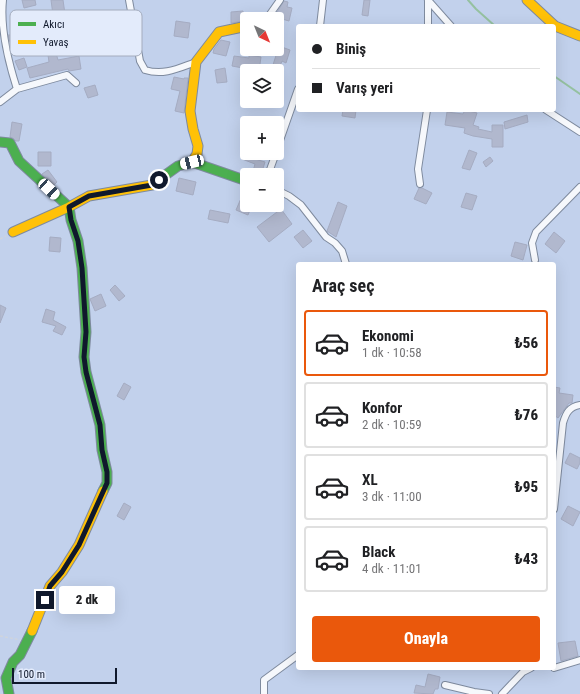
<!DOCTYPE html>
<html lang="tr">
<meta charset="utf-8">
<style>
body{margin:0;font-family:"Roboto Condensed",sans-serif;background:#f2f2f2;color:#202124;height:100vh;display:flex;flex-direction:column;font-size:15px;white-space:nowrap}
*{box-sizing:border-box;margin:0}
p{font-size:13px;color:#757577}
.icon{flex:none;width:22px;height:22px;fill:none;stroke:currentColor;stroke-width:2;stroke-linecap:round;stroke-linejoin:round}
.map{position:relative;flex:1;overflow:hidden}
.details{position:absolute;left:296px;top:262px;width:260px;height:408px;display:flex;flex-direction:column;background:#fff;border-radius:4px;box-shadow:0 4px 16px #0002}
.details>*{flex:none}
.guide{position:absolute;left:296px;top:24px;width:260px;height:88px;border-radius:4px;box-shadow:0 4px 16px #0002;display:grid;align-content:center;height:88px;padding:0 16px;background:#fff}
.needle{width:26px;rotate:137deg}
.fabs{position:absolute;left:240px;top:12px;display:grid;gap:8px}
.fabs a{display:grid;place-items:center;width:44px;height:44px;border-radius:4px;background:#fff;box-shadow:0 4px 16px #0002;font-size:20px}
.scale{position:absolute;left:12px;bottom:10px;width:105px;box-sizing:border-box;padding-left:4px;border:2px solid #10192c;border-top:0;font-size:11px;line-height:14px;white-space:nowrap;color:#10192c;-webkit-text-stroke:3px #e3ebfb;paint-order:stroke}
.end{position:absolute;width:18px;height:18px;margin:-9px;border:5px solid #10192c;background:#fff;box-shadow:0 0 0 2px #fff}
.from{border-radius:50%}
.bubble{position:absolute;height:28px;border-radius:4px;background:#fff;box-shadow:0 4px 16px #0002;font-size:13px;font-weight:800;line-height:28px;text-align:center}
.car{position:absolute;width:12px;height:24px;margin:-12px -6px;border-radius:5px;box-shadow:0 0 3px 1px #0007;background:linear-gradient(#fff 24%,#345 0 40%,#fff 0 76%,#345 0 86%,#fff 0)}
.guide b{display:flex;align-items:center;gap:14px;height:38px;font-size:15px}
.guide b+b{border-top:1px solid #e0e0e0}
.guide i{width:10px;height:10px;background:#202124}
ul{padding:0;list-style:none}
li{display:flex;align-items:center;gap:12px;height:66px;margin:0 8px 6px;padding:0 8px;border:2px solid #e0e0e0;border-radius:4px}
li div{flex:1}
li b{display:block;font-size:15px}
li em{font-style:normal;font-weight:800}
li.active{border-color:#ea580c}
li>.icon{width:36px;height:36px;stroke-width:1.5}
h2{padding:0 16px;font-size:18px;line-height:48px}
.button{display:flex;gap:8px;margin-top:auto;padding:8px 16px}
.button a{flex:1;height:46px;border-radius:4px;background:#ea580c;color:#fff;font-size:16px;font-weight:800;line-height:46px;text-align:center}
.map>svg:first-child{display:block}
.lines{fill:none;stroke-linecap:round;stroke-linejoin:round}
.stream{stroke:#95c1a0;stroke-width:2}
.building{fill:#b1b8ce;stroke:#a5acc2}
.street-casing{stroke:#7e8a9e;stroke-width:8}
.fast-casing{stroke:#7e8a9e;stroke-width:11}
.slow-casing{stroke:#7e8a9e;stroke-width:11}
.path{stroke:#cfd4dc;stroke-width:1.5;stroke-dasharray:3 2;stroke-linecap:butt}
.street{stroke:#f6f8fc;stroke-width:6}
.fast{stroke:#4caf50;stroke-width:9}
.slow{stroke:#ffc107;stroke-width:9}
.route{stroke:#10192c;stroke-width:5}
.key{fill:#e3ebfb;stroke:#a4acbd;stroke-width:1}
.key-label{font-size:11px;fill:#10192c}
</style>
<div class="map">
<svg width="580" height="694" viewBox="0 0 580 694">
<rect width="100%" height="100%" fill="#c2d1ec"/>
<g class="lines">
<!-- stream -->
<path class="stream" d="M468 0 476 9 495 26
M554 76 580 94"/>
</g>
<!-- building -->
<path class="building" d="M22 0H35L36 5 24 8Z
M51 0H63L65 14 53 15Z
M364 0H370L368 16 362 15Z
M284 1 288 2 287 7 292 8 289 21 275 17 276 14Z
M243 11 244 21 231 23V12Z
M176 21 190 23 188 38 174 36Z
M36 29 38 41 23 43V42H10L8 35H22L21 32Z
M221 40 230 42 226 56 213 53 214 49Z
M279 46 290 50 286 63 282 61 278 71 272 68Z
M56 53 58 60 79 56 81 69 69 71 68 69 30 78 27 68 49 62 48 55Z
M249 55 261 57 259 71 232 66 234 56 249 58Z
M24 58 27 67 19 70 15 61Z
M225 68 227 82 217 83 215 70Z
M174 77 184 79V78H188L184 113 175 111 180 91 171 89Z
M95 85 98 95 88 98 84 88Z
M343 110H356L355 118 342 116Z
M465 110 477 113 473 125 479 127 478 129 492 132V125H503V147H492V139L473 136 464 133 465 128 445 125 447 112 463 114Z
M527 115 528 122 505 129 504 122Z
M12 122 22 124 19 141H16L13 138 10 137Z
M469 150 477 153 470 170 462 168Z
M245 151 247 153 257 155 255 159 265 162 261 175H252L255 164 242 159Z
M38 152H51V166H38Z
M490 157 493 161 486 167 483 162Z
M48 170 57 182 54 185 42 174Z
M179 178 196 182 193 195 176 191Z
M419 188H422L432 193 426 204 414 199Z
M466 193 477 196 472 210 461 207Z
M242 196 247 198V205H252L248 215 236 210Z
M338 202 347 206 336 237 327 231Z
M281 209 292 224 269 242 257 227Z
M210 210 230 214 228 223 208 219Z
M303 230 312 241 303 248 294 237Z
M554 232 565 241 556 253 545 244Z
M50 237 61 238 60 252 49 251Z
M515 242 527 245 523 260 511 256Z
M115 285 125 296 119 301 110 290Z
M101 294 106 306 95 311 90 299Z
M0 305 6 308 0 323Z
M46 309 55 312 53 320 66 327 62 335 53 331 56 326 42 322Z
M124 383 131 387 124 400 117 396Z
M554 387 560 388 559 393 573 395 572 403H569L558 418 554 415Z
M570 453 580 458V463L577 469 565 463Z
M124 503 131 507 124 520 117 516Z
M568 506 580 512 573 526 561 519Z
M575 641 578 656 561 661 558 643Z
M428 674 440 677 438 689H435L433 694 414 693 416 685 425 687Z"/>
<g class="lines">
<defs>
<path id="street" d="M3 0C0 29 8 61 17 89
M129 0 140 61 145 70C164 76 179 68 196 62
M428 0 451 26
M264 19 268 17 280 0
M320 26 323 0
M428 26V1
M0 102 17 89 67 75 76 83
M546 110 580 132
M277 149 298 89
M268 175 276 153
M420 184 418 169 427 110
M277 190 289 196 301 205 326 237 335 243 342 251 346 264
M535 260 532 243 536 232 580 187
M554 509 563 423C566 413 569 407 580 405
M554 668 580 660
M445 685 474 692 489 694
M264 694V680L298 655
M502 694 523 672 531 668"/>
<path id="fast" d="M0 142 10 143 19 161 69 207 71 220 78 241 82 268 86 332 84 357 86 372 100 425 102 450 107 472V483L103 491
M164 176 178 166 192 162 247 181
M9 694 6 678 13 662 20 655 32 631"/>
<path id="slow" d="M527 0 555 26 580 36
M192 162 197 154 198 146 193 129 190 111 196 62 219 32 247 26
M13 232 69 207 89 196 152 185 164 176
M32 631 50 586 62 572 79 545 103 491"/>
</defs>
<!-- street casing -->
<use href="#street" class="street-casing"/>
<!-- fast casing -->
<use href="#fast" class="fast-casing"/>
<!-- slow casing -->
<use href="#slow" class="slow-casing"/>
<!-- path -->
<path class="path" d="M0 239 6 236
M0 636 21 640"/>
<!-- street -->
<use href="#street" class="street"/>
<!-- fast -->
<use href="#fast" class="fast"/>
<!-- slow -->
<use href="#slow" class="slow"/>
</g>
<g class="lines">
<!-- route -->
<path class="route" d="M45 600 50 586 62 572 79 545 107 483V472L102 450 100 425 86 372 84 357 86 332 82 268 78 241 71 220 69 207 89 196 152 185 159 180"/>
</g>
<!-- legend -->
<rect x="10" y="10" width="132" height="46" rx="6" class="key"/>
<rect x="18" y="22" width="18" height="4" fill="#4caf50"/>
<rect x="18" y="40" width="18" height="4" fill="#ffc107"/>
<g class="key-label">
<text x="43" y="28">Akıcı</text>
<text x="43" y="46">Yavaş</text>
</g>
</svg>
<div class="fabs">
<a><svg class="needle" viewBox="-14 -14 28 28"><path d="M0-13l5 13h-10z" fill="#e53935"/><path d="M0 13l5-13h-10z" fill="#757577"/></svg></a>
<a><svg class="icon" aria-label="layers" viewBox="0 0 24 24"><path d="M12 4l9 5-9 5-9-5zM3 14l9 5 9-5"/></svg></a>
<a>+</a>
<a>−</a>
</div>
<div class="scale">100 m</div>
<i class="end from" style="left:159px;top:180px"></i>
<i class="end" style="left:45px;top:600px"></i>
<div class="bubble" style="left:59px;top:586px;width:56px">2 dk</div>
<i class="car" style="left:192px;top:162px;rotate:257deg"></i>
<i class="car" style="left:49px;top:189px;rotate:133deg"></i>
<div class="guide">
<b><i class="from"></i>Biniş</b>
<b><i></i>Varış yeri</b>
</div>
<section class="details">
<h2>Araç seç</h2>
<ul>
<li class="active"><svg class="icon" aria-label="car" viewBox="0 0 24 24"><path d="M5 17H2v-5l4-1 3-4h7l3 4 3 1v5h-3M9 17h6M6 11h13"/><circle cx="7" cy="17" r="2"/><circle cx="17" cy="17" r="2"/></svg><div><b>Ekonomi</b><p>1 dk · 10:58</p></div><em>₺56</em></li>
<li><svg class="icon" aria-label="car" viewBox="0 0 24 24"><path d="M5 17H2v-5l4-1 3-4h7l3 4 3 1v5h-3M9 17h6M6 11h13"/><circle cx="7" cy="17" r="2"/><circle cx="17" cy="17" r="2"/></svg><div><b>Konfor</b><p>2 dk · 10:59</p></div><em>₺76</em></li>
<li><svg class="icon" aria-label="car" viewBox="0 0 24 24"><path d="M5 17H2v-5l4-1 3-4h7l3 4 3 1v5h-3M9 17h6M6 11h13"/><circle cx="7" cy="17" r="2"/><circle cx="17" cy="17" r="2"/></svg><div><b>XL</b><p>3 dk · 11:00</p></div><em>₺95</em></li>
<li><svg class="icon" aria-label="car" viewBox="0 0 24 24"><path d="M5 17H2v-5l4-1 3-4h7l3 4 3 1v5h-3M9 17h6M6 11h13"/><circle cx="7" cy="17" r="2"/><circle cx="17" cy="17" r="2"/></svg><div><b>Black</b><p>4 dk · 11:01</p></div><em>₺43</em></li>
</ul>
<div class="button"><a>Onayla</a></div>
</section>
</div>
